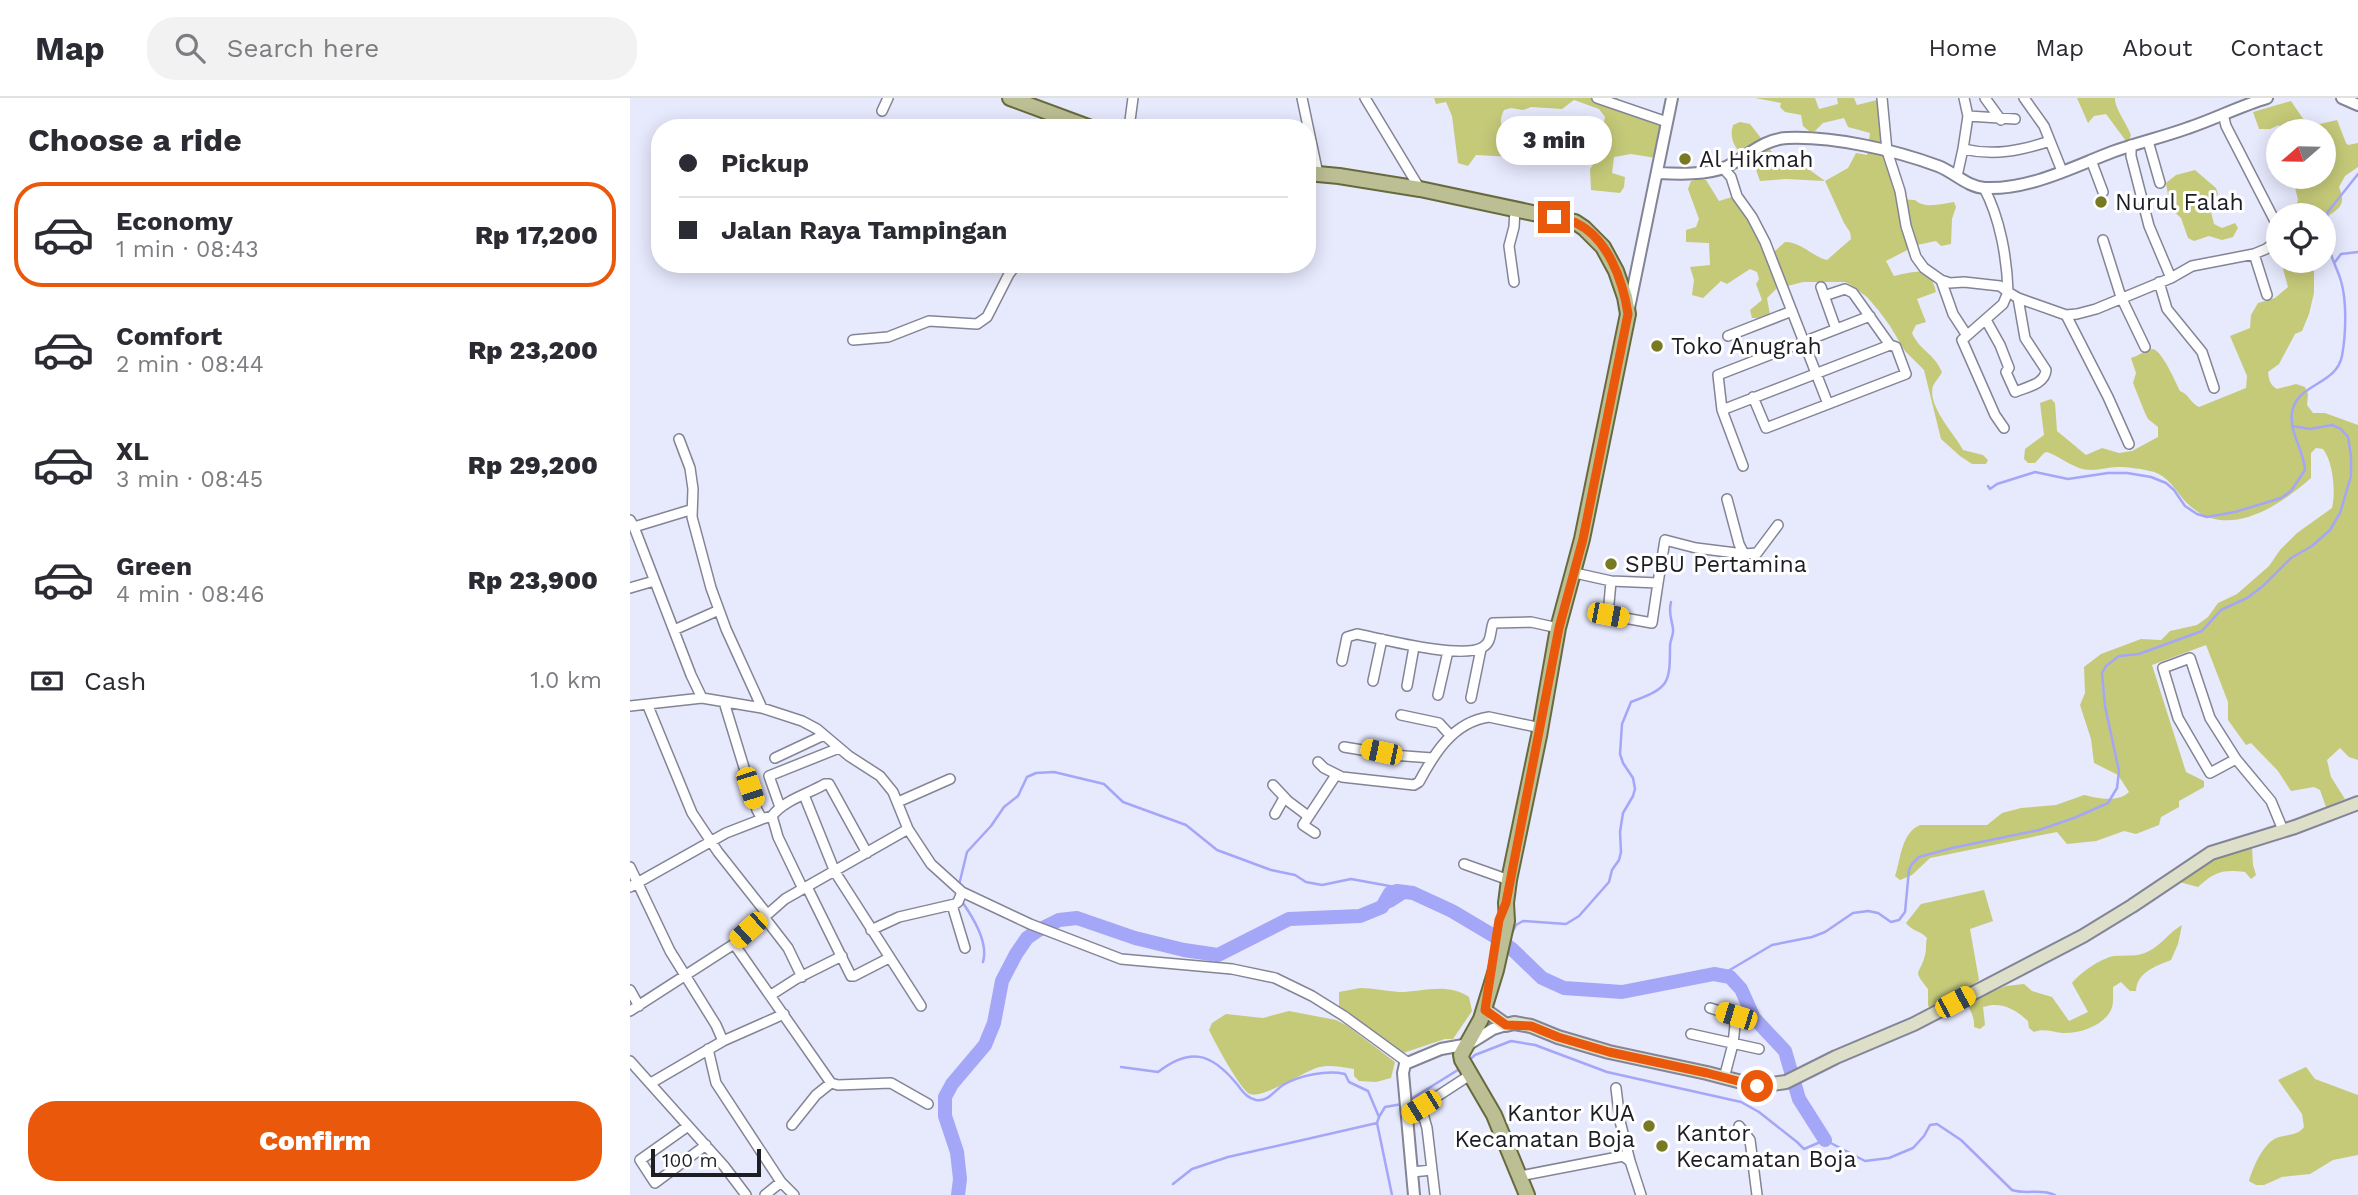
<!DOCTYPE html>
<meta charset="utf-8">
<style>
body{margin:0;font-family:"Work Sans",sans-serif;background:#f2f2f3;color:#2b2b33;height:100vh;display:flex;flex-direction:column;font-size:26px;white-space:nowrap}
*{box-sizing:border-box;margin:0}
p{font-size:23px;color:#7c7c81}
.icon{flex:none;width:38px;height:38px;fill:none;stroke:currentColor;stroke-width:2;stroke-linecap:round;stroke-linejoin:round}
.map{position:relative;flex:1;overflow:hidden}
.side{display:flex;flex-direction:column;background:#fff;width:630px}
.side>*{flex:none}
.top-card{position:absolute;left:21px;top:21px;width:665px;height:154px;border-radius:28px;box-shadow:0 4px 18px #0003;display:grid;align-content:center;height:154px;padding:0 28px;background:#fff}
.needle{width:46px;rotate:250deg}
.fabs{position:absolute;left:1636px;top:21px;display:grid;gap:14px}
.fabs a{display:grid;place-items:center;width:70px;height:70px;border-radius:50%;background:#fff;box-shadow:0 4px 18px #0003;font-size:35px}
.scale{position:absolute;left:21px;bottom:18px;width:110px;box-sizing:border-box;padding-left:7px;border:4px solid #1d1d24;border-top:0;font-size:19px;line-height:24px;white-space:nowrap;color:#1d1d24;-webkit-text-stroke:5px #fff;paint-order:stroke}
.end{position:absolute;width:32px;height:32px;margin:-16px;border:9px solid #ea580c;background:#fff;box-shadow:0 0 0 4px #fff}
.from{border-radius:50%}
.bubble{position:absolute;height:49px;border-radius:24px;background:#fff;box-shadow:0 4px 18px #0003;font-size:23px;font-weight:800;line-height:49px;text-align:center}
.car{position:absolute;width:21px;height:42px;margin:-21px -10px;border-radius:9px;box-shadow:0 0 5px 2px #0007;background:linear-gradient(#f5c518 24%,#345 0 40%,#f5c518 0 76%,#345 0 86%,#f5c518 0)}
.top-card b{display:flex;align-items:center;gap:24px;height:66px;font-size:26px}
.top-card b+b{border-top:2px solid #e1e1e2}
.top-card i{width:18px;height:18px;background:#2b2b33}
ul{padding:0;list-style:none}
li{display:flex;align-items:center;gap:21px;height:105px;margin:0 14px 10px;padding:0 14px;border:4px solid transparent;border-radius:28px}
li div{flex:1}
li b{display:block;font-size:26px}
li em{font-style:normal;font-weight:800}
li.selected{border-color:#ea580c}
li>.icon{width:63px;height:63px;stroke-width:1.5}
h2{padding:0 28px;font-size:32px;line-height:84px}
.pay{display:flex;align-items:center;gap:18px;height:77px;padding:0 28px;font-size:26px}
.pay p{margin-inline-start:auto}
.action{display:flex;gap:14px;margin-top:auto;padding:14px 28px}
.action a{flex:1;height:80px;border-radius:28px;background:#ea580c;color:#fff;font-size:28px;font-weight:800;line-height:80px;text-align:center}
header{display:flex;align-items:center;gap:42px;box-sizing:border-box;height:98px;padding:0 35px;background:#fff;border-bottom:2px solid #e1e1e2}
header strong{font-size:33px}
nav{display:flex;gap:38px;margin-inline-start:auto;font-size:24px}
.search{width:490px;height:63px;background:#f2f2f3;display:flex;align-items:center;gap:18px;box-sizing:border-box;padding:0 24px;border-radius:28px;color:#7c7c81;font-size:26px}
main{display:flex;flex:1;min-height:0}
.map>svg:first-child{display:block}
.green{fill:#c5ca79}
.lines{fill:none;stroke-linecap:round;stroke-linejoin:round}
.stream{stroke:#a4a6f7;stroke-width:2.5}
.canal{stroke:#a4a6f7;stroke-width:8}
.river{stroke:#a4a6f7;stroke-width:14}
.minor-casing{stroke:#838496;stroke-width:12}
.tertiary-casing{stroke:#838496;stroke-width:14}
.secondary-casing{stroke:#838496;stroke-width:16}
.primary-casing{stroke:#676a3d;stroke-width:18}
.minor{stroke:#fff;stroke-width:9}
.tertiary{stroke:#fff;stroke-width:10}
.secondary{stroke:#dddfc9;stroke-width:12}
.primary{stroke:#bcbf93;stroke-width:14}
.route{stroke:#ea580c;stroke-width:9}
.poi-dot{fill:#777a23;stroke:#fff;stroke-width:2.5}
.labels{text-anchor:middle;stroke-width:6;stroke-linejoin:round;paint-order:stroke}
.poi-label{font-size:23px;fill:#1d1d24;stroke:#fff;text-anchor:start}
</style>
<header>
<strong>Map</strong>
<div class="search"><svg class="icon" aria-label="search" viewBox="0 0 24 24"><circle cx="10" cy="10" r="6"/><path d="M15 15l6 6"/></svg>Search here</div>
<nav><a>Home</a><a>Map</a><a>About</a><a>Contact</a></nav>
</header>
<main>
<section class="side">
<h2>Choose a ride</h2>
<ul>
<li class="selected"><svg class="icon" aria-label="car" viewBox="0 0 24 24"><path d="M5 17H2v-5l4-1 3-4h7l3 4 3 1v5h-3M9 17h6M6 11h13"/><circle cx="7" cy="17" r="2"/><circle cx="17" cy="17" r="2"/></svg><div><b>Economy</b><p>1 min · 08:43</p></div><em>Rp 17,200</em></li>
<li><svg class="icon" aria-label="car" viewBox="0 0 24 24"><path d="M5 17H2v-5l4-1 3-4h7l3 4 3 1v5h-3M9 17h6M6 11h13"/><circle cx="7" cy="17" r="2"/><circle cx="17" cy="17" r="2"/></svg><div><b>Comfort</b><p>2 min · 08:44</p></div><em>Rp 23,200</em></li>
<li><svg class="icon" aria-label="car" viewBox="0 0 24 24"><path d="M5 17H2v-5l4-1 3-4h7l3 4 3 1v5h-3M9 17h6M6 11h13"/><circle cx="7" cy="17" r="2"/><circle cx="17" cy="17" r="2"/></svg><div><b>XL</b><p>3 min · 08:45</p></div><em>Rp 29,200</em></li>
<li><svg class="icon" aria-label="car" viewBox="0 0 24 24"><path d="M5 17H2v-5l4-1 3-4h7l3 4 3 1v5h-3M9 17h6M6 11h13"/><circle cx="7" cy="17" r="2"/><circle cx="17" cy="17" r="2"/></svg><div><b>Green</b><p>4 min · 08:46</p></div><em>Rp 23,900</em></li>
</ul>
<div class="pay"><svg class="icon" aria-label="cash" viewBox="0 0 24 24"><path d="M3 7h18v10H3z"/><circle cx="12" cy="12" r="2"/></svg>Cash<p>1.0 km</p></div>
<div class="action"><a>Confirm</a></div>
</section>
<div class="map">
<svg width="1728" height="1097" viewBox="0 0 1728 1097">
<rect width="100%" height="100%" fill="#e7e9fd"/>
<!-- green -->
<path class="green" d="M804 0H987L989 1 987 13 1022 21 1031 26 1026 60 1001 56 984 59 982 75 995 79 994 89 990 95 961 92 960 71 972 53 971 39 975 19 969 11 944 2 932 11 901 9 893 12 881 10 874 12C867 27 873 29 880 40 883 45 883 53 885 59L846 57 838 68 828 65 822 18 816 4 806 6Z
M1125 0H1185L1189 11 1208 6 1207 0H1224L1227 7 1255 0 1259 28 1250 31 1254 62 1267 101 1285 102C1294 111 1311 106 1324 104L1326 109 1322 121 1321 146 1311 148 1306 143 1287 147 1256 163 1264 178C1284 174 1300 166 1306 194L1287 201 1296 224 1286 227 1282 235C1290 253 1303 254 1312 274 1310 279 1305 283 1303 288 1297 308 1324 335 1333 352L1353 357 1358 362 1356 366H1342L1330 358 1311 341 1294 272 1275 253 1260 228 1249 213 1237 199 1221 187 1215 184H1173L1146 191 1137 200 1140 217 1133 220H1122L1120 212 1132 202 1126 186 1129 181 1127 174 1120 171 1097 186 1091 183 1073 200 1062 197 1064 182 1060 169 1080 167 1079 145 1056 144V132L1066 129 1069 121 1058 91 1061 83 1070 81 1076 82 1089 103 1102 99 1108 94 1144 154 1155 144C1172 144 1181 158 1197 162L1221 141 1220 134 1214 125 1195 83 1156 81 1130 83 1123 63 1114 52 1107 51C1102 44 1100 35 1103 27L1110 24 1120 26 1146 59 1151 70H1177L1195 83 1218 70 1226 55 1237 57 1240 35 1218 29 1214 20 1193 25 1185 33H1179L1173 28 1171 17 1155 14 1150 9 1151 5Z
M1447 0H1485C1484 9 1497 26 1501 37L1499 43H1496L1476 16 1464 18 1458 25Z
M1661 3 1676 25 1690 26 1707 22 1716 45 1718 47 1728 45V69L1715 78 1709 89C1717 108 1709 110 1694 121V117H1654L1660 107 1667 105 1668 102 1664 85 1670 83 1673 79H1694V33H1652L1649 27 1640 31H1629L1623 14Z
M1565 72 1586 90 1588 96 1579 106 1584 126 1592 130 1605 125 1608 130 1603 139 1592 142 1579 138 1564 143 1558 140 1551 120 1540 110 1536 85 1546 77Z
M1663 163H1684V195L1679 216 1672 233 1665 236 1649 266 1638 274C1639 282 1640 287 1647 291L1666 286 1675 289 1678 296 1677 307 1683 315H1695L1728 327V662L1719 659 1710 650 1697 662 1701 679 1715 701 1696 709 1690 692 1684 689 1661 693 1648 673 1621 645 1616 647 1598 622V604L1576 547 1522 567 1556 674 1574 683V689L1549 703V709L1531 719 1529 727 1506 736 1494 733 1466 743 1437 746 1427 734 1300 760 1282 777 1270 782 1265 778C1271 761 1271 735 1290 727H1357L1372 715 1391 710 1426 707 1454 697C1467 700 1488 705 1499 694L1488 677 1464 665 1461 641 1450 607 1455 595 1454 569 1471 556 1511 541 1531 542 1540 533 1567 527 1578 519 1588 505 1607 496 1639 468 1650 452 1667 435 1702 410C1706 395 1703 363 1693 351L1686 350 1681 355V380C1649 408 1598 443 1559 407 1547 396 1541 380 1524 374 1513 371 1499 369 1487 369 1479 369 1470 372 1461 372 1444 372 1432 359 1417 354L1414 355 1405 365H1398L1394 361 1395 351 1414 337 1410 305 1421 301 1425 305 1427 333 1456 357 1472 350 1489 355 1502 353 1528 339V329L1518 321 1515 315 1503 285 1506 275 1501 260C1508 258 1516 252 1522 251 1531 250 1546 285 1550 293 1559 296 1560 305 1569 309L1616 290 1617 278 1600 238 1620 230 1621 217 1628 205 1645 200 1658 189 1653 171 1663 165Z
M1622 749 1623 767 1626 777 1621 781 1615 774C1593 771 1584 774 1568 789L1549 784V778C1573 766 1595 753 1622 749Z
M1354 792 1363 823 1340 831 1349 882 1340 889 1348 900 1376 888 1394 886 1402 893 1422 899 1439 923 1458 914 1442 885C1450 875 1471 860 1484 858 1495 857 1508 859 1517 854 1532 847 1538 835 1552 827L1548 846 1541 862C1526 868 1507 874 1506 893H1500L1491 884 1483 889C1483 896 1484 906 1481 912 1473 928 1449 936 1432 935 1422 934 1413 930 1404 934L1399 930 1398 923C1385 911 1371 903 1353 909L1355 927 1350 931 1344 929C1345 916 1337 907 1330 896L1302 910 1298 908V891C1281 870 1290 878 1295 857 1297 850 1295 847 1297 840 1291 833 1282 833 1276 825L1291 806Z
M730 890C743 890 756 893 769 894 792 894 817 884 839 899L842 913 823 941H815L773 955 709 908V894Z
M659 913 706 922 716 927 765 964 761 980 746 984 729 983 724 978V971C711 969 699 966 686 970 672 975 632 1001 620 996 611 993 584 943 579 932L582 925 596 916 633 920Z
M1676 969 1685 981 1728 997V1057L1703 1062 1680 1076 1652 1079 1634 1087H1626L1619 1083C1623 1069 1634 1043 1649 1039 1659 1036 1667 1038 1674 1029L1672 1016 1648 982Z"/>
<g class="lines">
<!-- stream -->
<path class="stream" d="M1705 164 1711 156 1728 154
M1358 388 1360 391 1367 386 1405 374 1438 381 1478 375H1497L1521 379 1536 385 1544 392 1555 408 1567 416 1577 419 1605 414 1651 400 1661 393 1675 372C1674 353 1659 334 1662 315 1666 285 1706 288 1712 258 1716 236 1717 203 1711 183 1708 172 1702 163 1700 152 1698 140 1698 127 1697 115L1728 76
M329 787 337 754 361 728 374 709 388 698 397 679 406 675 424 674 474 686 493 704 556 727 587 752 641 772 665 777 676 784 692 787 721 781 765 789 767 793
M331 802C342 818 359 844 353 864
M880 839 886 827 893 823 936 826 949 818 979 784 982 772 989 762 991 754 990 734 993 715 1003 698 1005 691 1003 680 993 665 990 656 992 626 1001 604C1039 590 1040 586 1040 548 1040 542 1044 537 1043 531 1042 521 1038 516 1041 504
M1093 876 1142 847 1182 839 1195 834 1223 815 1238 813 1248 815 1261 824 1269 822 1275 814 1279 772 1282 766 1289 759 1322 750 1409 732 1444 720 1478 705 1487 690 1489 673 1475 608 1472 575 1476 568 1489 558 1509 556 1572 533 1591 512 1617 500 1633 488 1661 460 1682 448 1700 432 1710 415 1721 378V358L1718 339 1711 331 1702 327 1680 331 1662 328
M838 963 845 957 881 943 905 947 977 974 1111 1004 1129 1014 1167 1044 1174 1051 1195 1042 1235 1063 1259 1060 1283 1050 1294 1038 1300 1027 1307 1026 1331 1042 1382 1092C1396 1097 1411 1090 1425 1097
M491 969 528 974C560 949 581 955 606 985 612 992 616 1000 626 1002 638 1004 644 993 653 987 670 977 697 972 715 976L719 984 738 993 749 1019
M778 1003 831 970
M543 1086 562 1071 598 1059 747 1025
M762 1097 747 1025 749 1019 755 1009 772 1006"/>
<!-- canal -->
<path class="canal" d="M752 809 762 805 776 796"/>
<!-- river -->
<path class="river" d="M328 1097 330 1081 327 1054 315 1018V999L322 986 355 947 364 925 372 883 386 856 397 840 407 833 429 822 447 820 505 840 554 852 588 857 659 821 730 818 752 809 760 795 767 793 783 795 822 813 864 838 883 852 912 880 934 890 992 894 1084 876 1100 879 1111 891 1124 920 1155 953 1169 1001 1195 1042"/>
<defs>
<path id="minor" d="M672 0 688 76
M735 0 790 91
M967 0 1037 24
M1252 0 1257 53 1270 93 1276 128 1286 159 1294 170 1311 182 1320 185 1334 184 1370 188 1378 194 1373 206 1332 242 1365 317 1374 330
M1334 0 1338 18 1333 51C1364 58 1390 53 1420 43
M1355 0 1371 22
M1394 0 1414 28 1432 73
M252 13 258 0
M1593 16 1596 28 1648 129
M1338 18 1385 21
M499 30 503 0
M1518 43 1530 85
M1501 47V58L1519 128 1541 180
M1461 62 1473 94
M1093 70 1101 79 1107 98 1122 119 1135 144 1198 306
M1327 78 1333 51
M1354 90C1370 120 1377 160 1378 194L1388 200 1436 217 1447 216 1466 211 1541 180 1562 168 1624 156 1636 151 1648 142
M1473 142 1491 199 1515 249
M1624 156 1637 197
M1311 182 1323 216 1336 236
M884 184 879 148 884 129 885 111
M1529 184 1537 211 1572 254 1584 290
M1191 189 1206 231
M1436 217 1478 299 1499 346
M1356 222 1370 247 1379 270 1376 274 1385 294C1397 289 1415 286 1416 272L1395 240 1388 200
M1098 238 1162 213
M223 242 258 239 299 223 347 226 357 219 379 176 387 166
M1123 299 1136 330 1276 276 1266 249 1260 247 1223 195 1215 191 1194 198
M1092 312 1088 277 1240 218
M49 341 60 370 63 391 62 419 81 490 96 531 132 610
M1113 368 1092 312 1260 247
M0 422 4 429 61 577 72 600 132 610 172 623 187 631 219 658 250 678 263 694 278 731 301 766 332 794 400 826 491 861 602 871 645 880 682 898 714 918 777 964
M4 429 60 412
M1114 456 1127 455 1148 427
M945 475 981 483 1028 485 1035 442 1066 450 1114 456 1109 446 1097 401
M981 483 978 517 1022 525 1028 485
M0 490 24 483
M44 532 89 512
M712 563 717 539 727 536C752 541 833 562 853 549 862 544 860 533 863 525L901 524 928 530
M743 583 752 541
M777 588 784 549
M808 597 818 553
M841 600 851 551
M94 604 127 712 132 721 142 718 148 739 173 791
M0 608 72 600
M18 608 62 715 88 754 137 816
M771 617 809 625 820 637
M714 649 762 657 802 660
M145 660 194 637
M1606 661 1580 620 1560 560 1533 570 1548 620 1580 675 1606 661 1641 703 1653 732
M688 664 694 670 712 679 784 687 789 684C804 656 823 624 859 619L911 630
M643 687 658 703 678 718
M174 697 205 774 291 908
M268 704 320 681
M150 709 139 678 209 650
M645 716 654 700
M142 718C154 702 178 696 195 686H199L237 755
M685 735 673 727 706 677
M834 766 879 782
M0 769 40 853 86 927 93 943 21 985
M0 789 96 735 132 721
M177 789 221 878H224L259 860
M322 807 335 850
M134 819 158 850 172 879
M241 832 269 819 325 806 328 804 332 794
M104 846 201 985 208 987 261 985 298 1006
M0 892 9 908
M141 897 166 881 212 858
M1080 910 1106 918 1103 946 1094 980
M0 913 104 846 155 801 278 731
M1061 936 1129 951
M93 943 154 916
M78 951 86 985 151 1084
M0 963 94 1068 116 1097
M986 990 990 1023 1000 1063
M791 1009 797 1030 805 1097
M777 1018 840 977
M162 1027 186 997 201 985
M58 1028 10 1062 25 1085 76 1047
M1109 1028 1120 1042 1127 1097
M782 1074 802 1072
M890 1078 993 1058 1000 1063 1011 1097
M135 1097 151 1084 164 1097"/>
<path id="tertiary" d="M1712 0 1728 7
M1028 75C1049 76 1077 77 1096 69 1117 59 1133 41 1157 40 1203 38 1265 52 1308 68 1324 74 1337 89 1355 90 1399 92 1443 69 1482 54 1507 45 1533 39 1558 30 1585 21 1610 8 1637 0
M999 210 1042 0
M784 1097 773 975 775 966 811 951 839 946 863 931 876 927"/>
<path id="secondary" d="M855 912 876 927 884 925 901 928 928 939 979 954 1077 975 1127 988 1156 984 1206 959 1284 926 1453 838 1502 808 1581 755 1665 729 1728 705"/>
<path id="primary" d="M380 0 461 30
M677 75 709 78 790 91 945 124 954 130 973 149 986 173 995 199 998 216 952 441 928 530 909 638 879 782 876 805 877 823 866 872 851 921 831 957 832 962 864 1017 897 1097"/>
</defs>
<!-- minor casing -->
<use href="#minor" class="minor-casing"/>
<!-- tertiary casing -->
<use href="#tertiary" class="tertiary-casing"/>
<!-- secondary casing -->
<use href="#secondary" class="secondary-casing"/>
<!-- primary casing -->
<use href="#primary" class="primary-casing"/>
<!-- minor -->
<use href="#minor" class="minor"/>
<!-- tertiary -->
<use href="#tertiary" class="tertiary"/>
<!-- secondary -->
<use href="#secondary" class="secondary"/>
<!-- primary -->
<use href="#primary" class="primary"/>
</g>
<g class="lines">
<!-- route -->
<path class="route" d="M924 119C931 121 939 122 946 125 978 140 993 183 998 216L953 441 929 530 876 805 869 822 855 912 876 927 901 928 928 939 979 954 1077 975 1127 988"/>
</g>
<!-- markers -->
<g class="poi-dot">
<circle cx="1055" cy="61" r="7"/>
<circle cx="1471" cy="104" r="7"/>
<circle cx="1027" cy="248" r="7"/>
<circle cx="981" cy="466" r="7"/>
<circle cx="1019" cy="1028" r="7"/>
<circle cx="1032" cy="1048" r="7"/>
</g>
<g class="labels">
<!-- poi labels -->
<g class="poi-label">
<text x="1069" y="69">Al Hikmah</text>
<text x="1485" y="112">Nurul Falah</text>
<text x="1041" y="256">Toko Anugrah</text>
<text x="995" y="474">SPBU Pertamina</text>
<text x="1005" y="1023" text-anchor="end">Kantor KUA<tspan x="1005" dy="26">Kecamatan Boja</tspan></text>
<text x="1046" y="1043">Kantor<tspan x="1046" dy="26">Kecamatan Boja</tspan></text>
</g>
</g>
</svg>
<div class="fabs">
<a><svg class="needle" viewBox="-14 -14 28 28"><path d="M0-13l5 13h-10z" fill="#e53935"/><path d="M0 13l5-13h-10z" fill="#7c7c81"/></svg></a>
<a><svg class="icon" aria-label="locate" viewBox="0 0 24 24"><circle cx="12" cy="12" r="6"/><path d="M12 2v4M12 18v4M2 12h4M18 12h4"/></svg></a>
</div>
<div class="scale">100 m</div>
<i class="end from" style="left:1127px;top:988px"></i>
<i class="end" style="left:924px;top:119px"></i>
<div class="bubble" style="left:866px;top:18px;width:116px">3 min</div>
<i class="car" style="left:978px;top:517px;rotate:101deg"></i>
<i class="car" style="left:751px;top:654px;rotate:282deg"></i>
<i class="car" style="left:120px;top:690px;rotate:162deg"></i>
<i class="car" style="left:118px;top:832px;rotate:228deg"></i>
<i class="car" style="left:1325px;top:904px;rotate:62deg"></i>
<i class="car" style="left:1106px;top:918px;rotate:287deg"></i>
<i class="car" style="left:791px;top:1009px;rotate:238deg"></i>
<div class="top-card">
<b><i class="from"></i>Pickup</b>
<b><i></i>Jalan Raya Tampingan</b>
</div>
</div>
</main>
